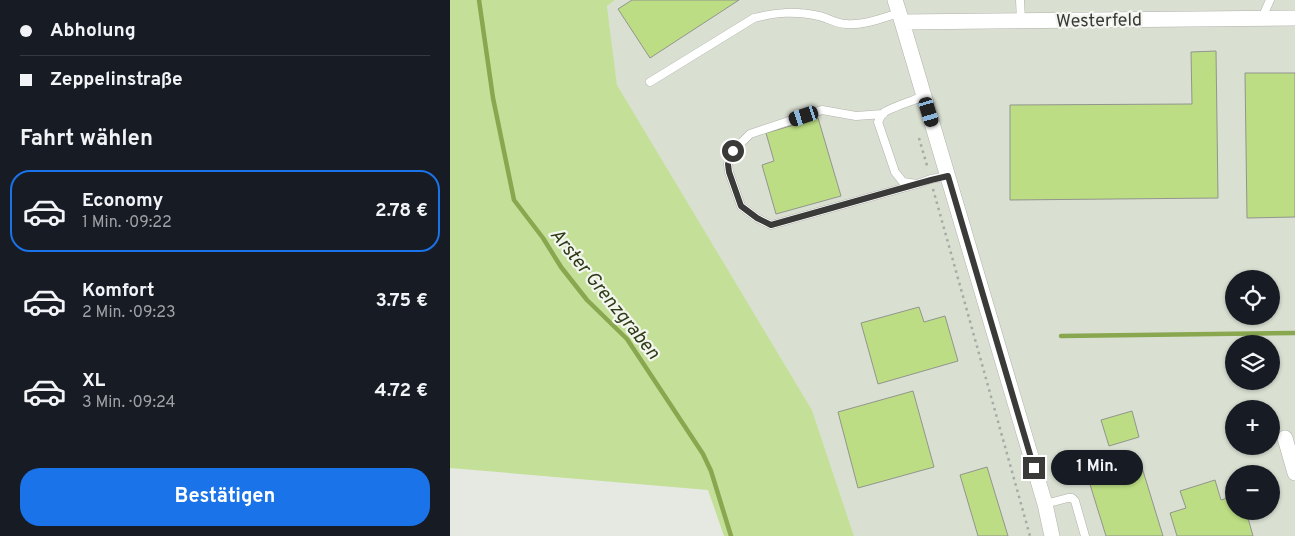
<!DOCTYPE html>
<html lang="de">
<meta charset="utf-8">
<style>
body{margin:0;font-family:Overpass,sans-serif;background:#20242c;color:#f1f3f6;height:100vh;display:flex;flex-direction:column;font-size:19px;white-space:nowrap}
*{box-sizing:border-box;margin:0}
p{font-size:16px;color:#9ea1a6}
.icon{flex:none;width:28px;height:28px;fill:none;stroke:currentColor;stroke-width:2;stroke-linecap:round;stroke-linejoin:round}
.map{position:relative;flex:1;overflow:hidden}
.panel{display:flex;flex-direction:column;background:#171b24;width:450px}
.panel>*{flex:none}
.hud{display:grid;align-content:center;height:110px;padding:0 20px;background:#171b24}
.buttons{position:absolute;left:775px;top:270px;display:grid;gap:10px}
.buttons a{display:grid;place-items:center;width:55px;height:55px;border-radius:50%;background:#171b24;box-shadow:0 1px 4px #0004;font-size:25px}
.end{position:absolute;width:22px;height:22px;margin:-11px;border:6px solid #3a3b39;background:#fff;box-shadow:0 0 0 2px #fff}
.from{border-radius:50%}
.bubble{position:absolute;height:35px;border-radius:18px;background:#171b24;box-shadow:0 1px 4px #0004;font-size:16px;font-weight:700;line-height:35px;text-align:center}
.car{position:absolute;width:15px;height:30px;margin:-15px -8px;border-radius:6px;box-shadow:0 0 4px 1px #0007;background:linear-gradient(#222 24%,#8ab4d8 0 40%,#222 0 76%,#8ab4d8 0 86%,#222 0)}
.hud b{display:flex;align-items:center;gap:18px;height:48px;font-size:19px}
.hud b+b{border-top:1px solid #363941}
.hud i{width:12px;height:12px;background:#f1f3f6}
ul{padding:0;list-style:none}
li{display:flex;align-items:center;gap:15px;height:82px;margin:0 10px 8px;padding:0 10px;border:2px solid transparent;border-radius:20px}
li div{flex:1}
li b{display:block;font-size:19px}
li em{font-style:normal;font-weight:700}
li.selected{border-color:#1a73e8}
li>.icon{width:45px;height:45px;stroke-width:1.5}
h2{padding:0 20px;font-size:22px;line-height:60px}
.cta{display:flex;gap:10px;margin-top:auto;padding:10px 20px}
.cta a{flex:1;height:58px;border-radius:20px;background:#1a73e8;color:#fff;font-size:20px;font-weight:700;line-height:58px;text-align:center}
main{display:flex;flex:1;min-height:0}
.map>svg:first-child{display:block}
.built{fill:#d9dfd1;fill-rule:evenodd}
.green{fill:#c3df98}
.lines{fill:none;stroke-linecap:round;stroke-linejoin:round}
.stream{stroke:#88a74e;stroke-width:4.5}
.building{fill:#bcdd83;stroke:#92958e}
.service-casing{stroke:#b0b3ac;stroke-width:9}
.minor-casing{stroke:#b0b3ac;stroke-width:16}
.path{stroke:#a8aaa5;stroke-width:2.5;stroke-dasharray:2.5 4;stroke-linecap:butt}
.service{stroke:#fff;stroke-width:8}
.minor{stroke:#fff;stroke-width:15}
.route{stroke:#3a3b39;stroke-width:6}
.labels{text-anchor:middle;stroke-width:4.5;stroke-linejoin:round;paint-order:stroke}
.street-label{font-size:18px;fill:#3a3b39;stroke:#f3f6ef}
.water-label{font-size:19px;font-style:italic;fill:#2e3b16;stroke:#f3f6ef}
</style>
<main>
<section class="panel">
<div class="hud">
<b><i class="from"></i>Abholung</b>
<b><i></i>Zeppelinstraße</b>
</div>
<h2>Fahrt wählen</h2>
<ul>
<li class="selected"><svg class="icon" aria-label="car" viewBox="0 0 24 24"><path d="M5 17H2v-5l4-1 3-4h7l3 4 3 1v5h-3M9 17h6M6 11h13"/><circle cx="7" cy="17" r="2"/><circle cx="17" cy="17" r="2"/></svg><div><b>Economy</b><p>1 Min. · 09:22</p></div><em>2.78 €</em></li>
<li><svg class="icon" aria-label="car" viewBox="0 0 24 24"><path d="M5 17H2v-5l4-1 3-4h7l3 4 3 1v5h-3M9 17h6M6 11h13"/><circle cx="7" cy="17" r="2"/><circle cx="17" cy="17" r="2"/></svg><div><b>Komfort</b><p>2 Min. · 09:23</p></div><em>3.75 €</em></li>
<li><svg class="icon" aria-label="car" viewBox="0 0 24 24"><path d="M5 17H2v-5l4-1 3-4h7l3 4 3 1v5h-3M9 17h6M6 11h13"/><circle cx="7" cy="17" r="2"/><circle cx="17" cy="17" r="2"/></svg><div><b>XL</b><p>3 Min. · 09:24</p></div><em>4.72 €</em></li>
</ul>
<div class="cta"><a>Bestätigen</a></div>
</section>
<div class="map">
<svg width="845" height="536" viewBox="0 0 845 536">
<rect width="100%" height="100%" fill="#e6e9e2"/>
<!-- built -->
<path class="built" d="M165 0H845V536H404L362 410 167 85 157 6ZM784 279H821V316H784ZM784 344H821V381H784ZM784 409H821V446H784ZM784 474H821V511H784Z"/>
<!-- green -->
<path class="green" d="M0 0H165L157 6 167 85 362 410 404 536H274L258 490 0 468Z"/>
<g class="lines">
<!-- stream -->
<path class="stream" d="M29 0 43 98 64 200 93 238 111 267 137 300 177 339 222 407 253 454 261 471 281 536
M611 336 845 333"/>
</g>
<!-- building -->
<path class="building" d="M182 0H289L200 58 168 9Z
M766 51 768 198 560 200V105L742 104 741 52Z
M795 73H845V217L797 218Z
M368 118 391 196 326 214 312 165 324 161 316 133Z
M469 307 474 322 495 316 508 361 428 384 411 323Z
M463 391 484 467 408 488 388 412Z
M682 411 689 437 659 446 651 420Z
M690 461 713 536H656L638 478Z
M537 467 558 536H528L510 475Z
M765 480 771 500 784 496V511H796L803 536H727L720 513 736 508 730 491Z"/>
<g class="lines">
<defs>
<path id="service" d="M570 0 571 21
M812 18 820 0
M200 82 304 18C328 12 345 11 369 16 378 18 387 24 396 24 413 26 432 18 449 13
M474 96C465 100 438 108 432 114 430 117 430 119 428 122L445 172 453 182 467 184 481 179 498 176
M433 114 406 116 372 110 300 134 283 151 278 164 279 172 291 206 307 218 321 225 467 184
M595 504 618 498H622L625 501 635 536"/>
<path id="minor" d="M445 0 452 22 595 504 602 536
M452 22 845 18
M835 438 845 473"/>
</defs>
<!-- service casing -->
<use href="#service" class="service-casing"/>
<!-- minor casing -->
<use href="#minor" class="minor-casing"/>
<!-- path -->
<path class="path" d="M469 138 478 169
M483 189 580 536"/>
<!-- service -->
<use href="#service" class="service"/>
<!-- minor -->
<use href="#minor" class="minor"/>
</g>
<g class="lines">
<!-- route -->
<path class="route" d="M283 151 278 164 279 172 291 206 307 218 321 225 481 180 498 176 584 468"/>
</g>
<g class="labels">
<!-- street labels -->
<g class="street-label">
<text transform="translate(649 20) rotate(-1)" y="6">Westerfeld</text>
</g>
<!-- water labels -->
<g class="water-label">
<text transform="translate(156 293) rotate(51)" y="7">Arster Grenzgraben</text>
</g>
</g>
</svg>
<div class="buttons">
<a><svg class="icon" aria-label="locate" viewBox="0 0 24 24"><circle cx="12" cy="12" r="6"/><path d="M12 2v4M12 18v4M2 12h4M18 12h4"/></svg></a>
<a><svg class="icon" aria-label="layers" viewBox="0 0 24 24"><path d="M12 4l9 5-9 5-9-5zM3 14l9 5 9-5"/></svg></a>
<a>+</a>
<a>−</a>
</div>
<i class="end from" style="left:283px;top:151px"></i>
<i class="end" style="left:584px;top:468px"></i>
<div class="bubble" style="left:601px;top:450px;width:92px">1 Min.</div>
<i class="car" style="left:479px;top:112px;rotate:163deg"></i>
<i class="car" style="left:354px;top:116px;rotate:252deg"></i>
</div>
</main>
